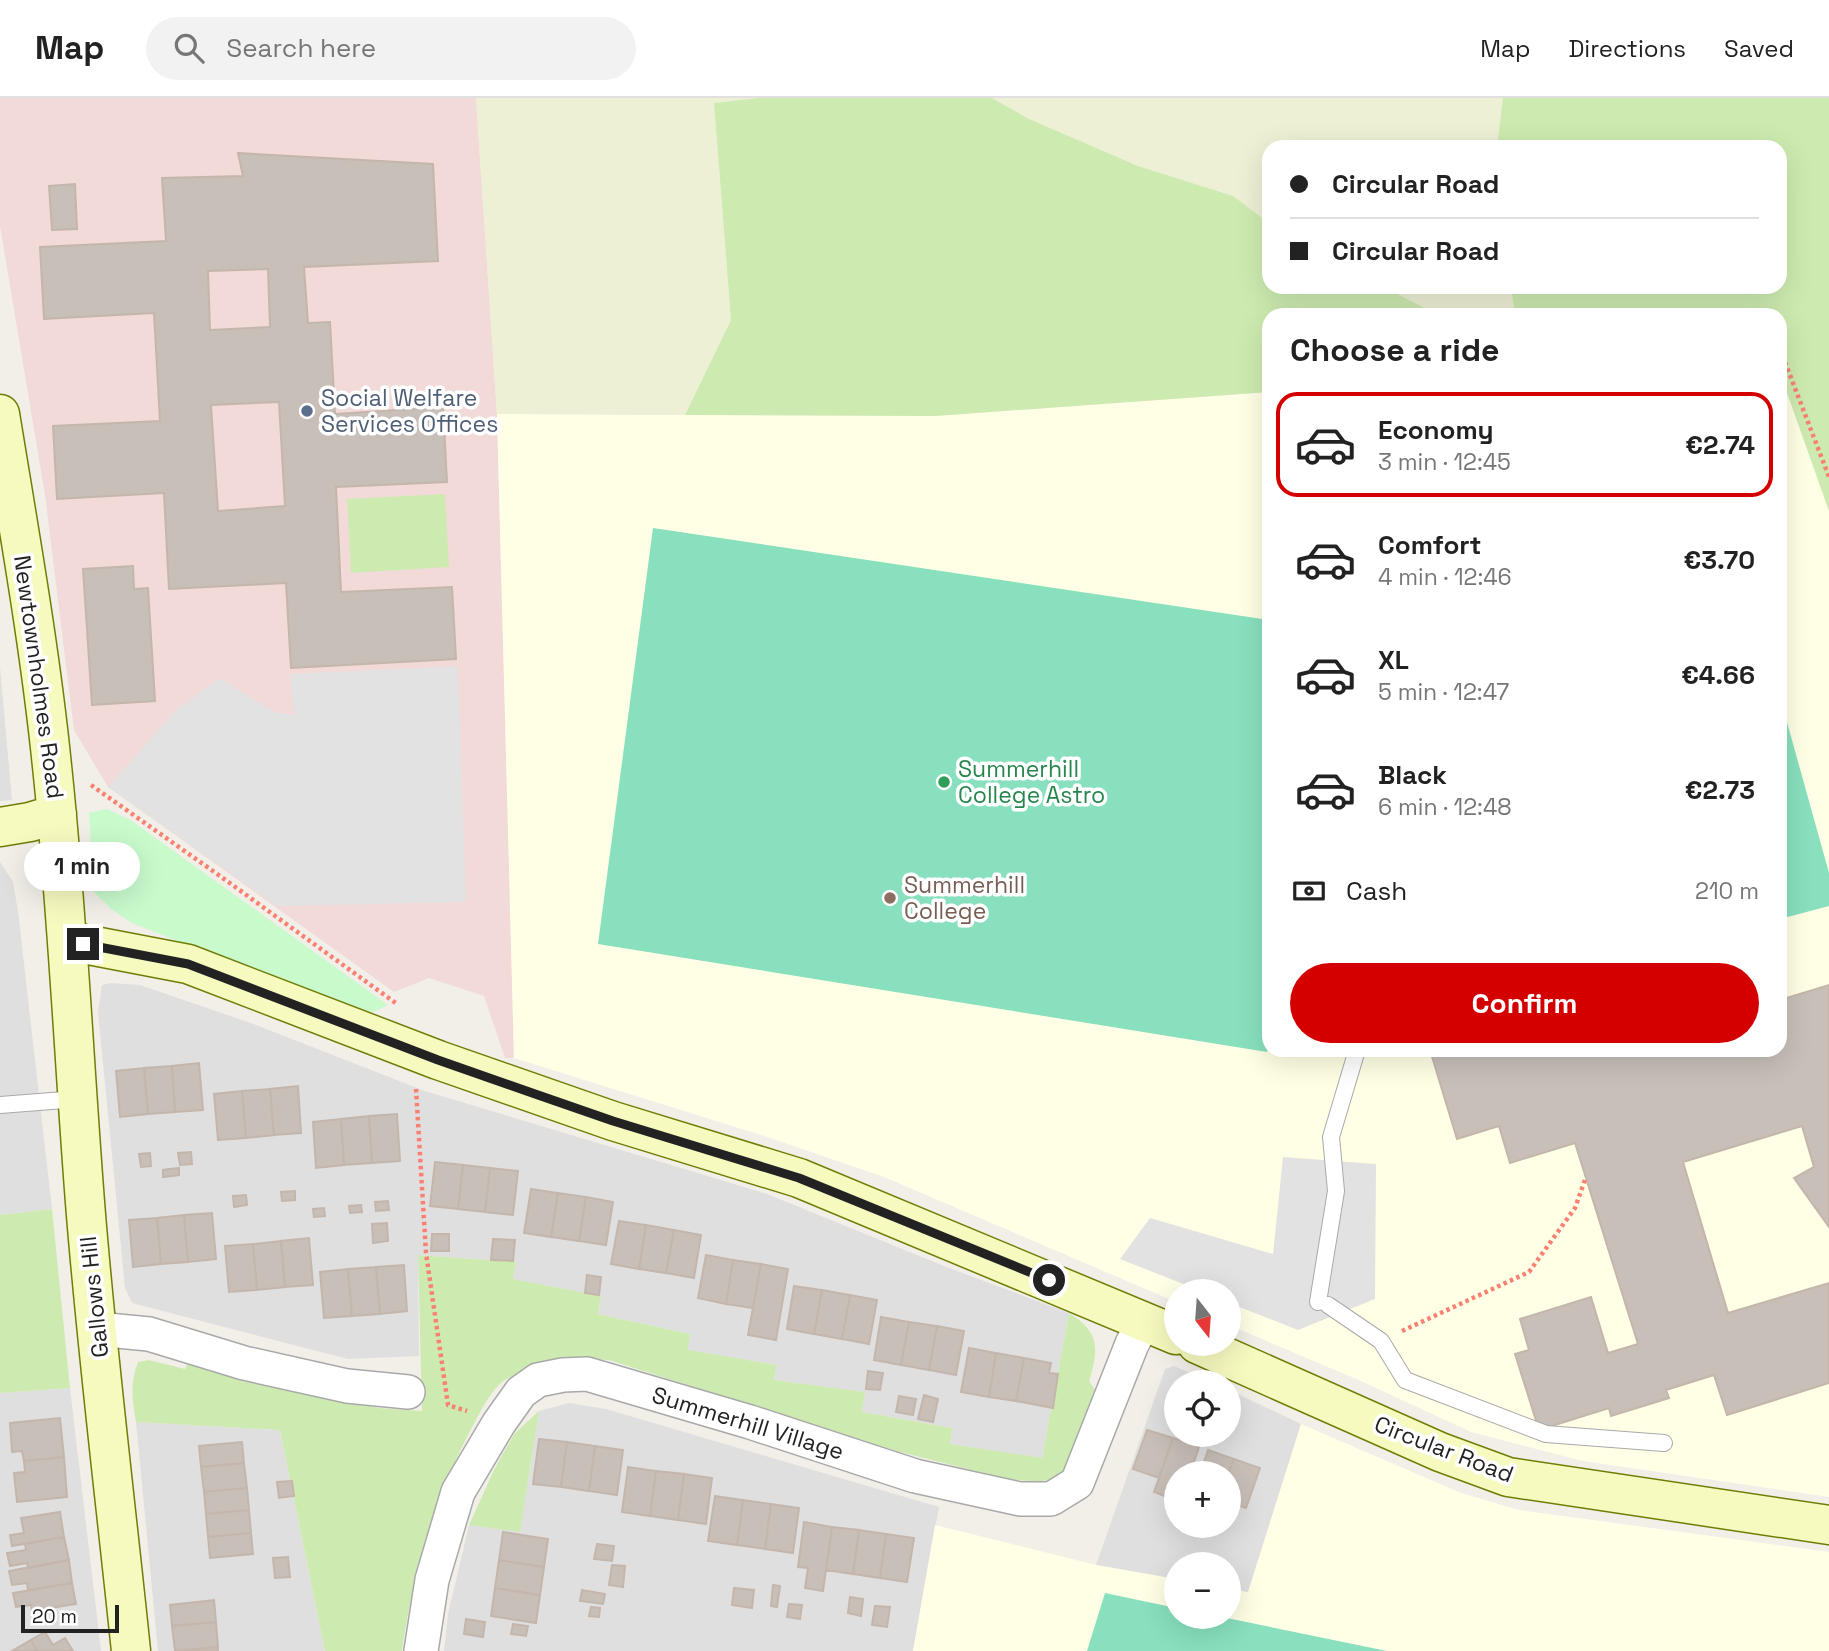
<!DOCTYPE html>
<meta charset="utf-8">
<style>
body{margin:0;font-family:"Space Grotesk",sans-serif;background:#f2f2f2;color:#222;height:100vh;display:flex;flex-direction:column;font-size:26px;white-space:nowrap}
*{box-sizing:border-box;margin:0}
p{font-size:23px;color:#767676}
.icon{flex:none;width:38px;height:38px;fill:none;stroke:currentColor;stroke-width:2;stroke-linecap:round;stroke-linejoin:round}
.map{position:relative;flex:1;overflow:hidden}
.sheet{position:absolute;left:1262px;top:210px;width:525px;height:749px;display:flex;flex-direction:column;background:#fff;border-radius:21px;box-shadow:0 7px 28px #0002}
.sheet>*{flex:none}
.banner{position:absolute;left:1262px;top:42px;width:525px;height:154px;border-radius:21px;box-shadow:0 7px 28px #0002;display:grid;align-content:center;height:154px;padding:0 28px;background:#fff}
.needle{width:46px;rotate:163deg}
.controls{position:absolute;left:1164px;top:1181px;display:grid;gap:14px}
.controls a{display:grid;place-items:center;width:77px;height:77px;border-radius:50%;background:#fff;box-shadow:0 7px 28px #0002;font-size:35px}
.scale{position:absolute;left:21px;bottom:18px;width:98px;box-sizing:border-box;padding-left:7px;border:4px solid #222;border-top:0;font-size:19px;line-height:24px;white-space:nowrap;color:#222;-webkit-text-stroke:5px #fff;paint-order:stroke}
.end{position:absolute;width:32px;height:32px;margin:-16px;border:9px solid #222;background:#fff;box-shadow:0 0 0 4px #fff}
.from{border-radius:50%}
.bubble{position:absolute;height:49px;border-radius:24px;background:#fff;box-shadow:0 7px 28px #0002;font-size:23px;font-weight:800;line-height:49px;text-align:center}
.banner b{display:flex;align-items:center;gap:24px;height:66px;font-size:26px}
.banner b+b{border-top:2px solid #e0e0e0}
.banner i{width:18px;height:18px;background:#222}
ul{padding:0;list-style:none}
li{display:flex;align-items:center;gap:21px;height:105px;margin:0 14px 10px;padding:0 14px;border:4px solid transparent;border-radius:21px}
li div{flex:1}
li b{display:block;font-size:26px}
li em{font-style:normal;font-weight:800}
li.selected{border-color:#d40000}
li>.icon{width:63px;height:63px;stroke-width:1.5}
h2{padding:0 28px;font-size:32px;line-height:84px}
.pay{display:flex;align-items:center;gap:18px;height:77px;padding:0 28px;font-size:26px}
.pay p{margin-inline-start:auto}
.button{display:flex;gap:14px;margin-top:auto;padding:14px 28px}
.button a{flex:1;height:80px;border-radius:42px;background:#d40000;color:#fff;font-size:28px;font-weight:800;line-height:80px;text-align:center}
header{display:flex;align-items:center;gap:42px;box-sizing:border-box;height:98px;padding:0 35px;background:#fff;border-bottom:2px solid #e0e0e0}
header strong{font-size:33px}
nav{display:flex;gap:38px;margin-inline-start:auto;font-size:24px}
.search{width:490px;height:63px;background:#f2f2f2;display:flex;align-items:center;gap:18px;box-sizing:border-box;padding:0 24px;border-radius:38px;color:#767676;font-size:26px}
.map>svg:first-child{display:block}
.residential{fill:#e0dfdf;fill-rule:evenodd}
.commercial{fill:#f2dad9}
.education{fill:#ffffe5}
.farmland{fill:#eef0d5}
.grass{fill:#cdebb0}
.park{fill:#c8facc}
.pitch{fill:#88e0be}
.parking{fill:#e2e2e2}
.building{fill:#c7bfb8;stroke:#c4b6ab;stroke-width:2;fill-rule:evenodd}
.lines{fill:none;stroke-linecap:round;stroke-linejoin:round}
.lane-casing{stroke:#a9a9a9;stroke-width:18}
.street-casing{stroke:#a9a9a9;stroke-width:36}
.secondary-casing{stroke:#707d05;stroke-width:41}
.path{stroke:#fa8072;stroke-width:4.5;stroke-dasharray:3.5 3.5;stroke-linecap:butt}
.lane{stroke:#fff;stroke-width:16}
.street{stroke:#fff;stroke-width:33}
.secondary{stroke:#f7fabf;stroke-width:38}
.route{stroke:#222;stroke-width:9}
.service-dot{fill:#5c6f8a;stroke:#fff;stroke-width:2.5}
.leisure-dot{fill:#2e9e5b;stroke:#fff;stroke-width:2.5}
.education-dot{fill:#8d6e63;stroke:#fff;stroke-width:2.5}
.labels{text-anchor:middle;stroke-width:7;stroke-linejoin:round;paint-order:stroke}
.service-label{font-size:23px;fill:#4e5e75;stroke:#fff;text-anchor:start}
.street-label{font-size:23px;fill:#222;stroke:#fff}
.leisure-label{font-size:23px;fill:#27864d;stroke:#fff;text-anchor:start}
.education-label{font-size:23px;fill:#785e54;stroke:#fff;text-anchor:start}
</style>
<header>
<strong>Map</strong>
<div class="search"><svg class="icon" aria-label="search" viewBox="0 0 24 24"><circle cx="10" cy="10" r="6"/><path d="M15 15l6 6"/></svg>Search here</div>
<nav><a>Map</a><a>Directions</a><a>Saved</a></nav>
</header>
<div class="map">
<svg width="1829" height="1553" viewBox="0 0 1829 1553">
<rect width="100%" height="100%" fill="#f2efe9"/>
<!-- residential -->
<path class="residential" d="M0 569 12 702 0 703Z
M0 764 13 784 18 813 52 1111 0 1117Z
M111 885 140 887 248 924 425 993 767 1096 944 1168 1069 1215 1042 1361 950 1346 952 1330 862 1314 864 1294 774 1282 777 1267 687 1252 690 1236 598 1216 601 1198 512 1181 516 1164 418 1157 419 1258 348 1261 132 1205 125 1190 98 914 102 887Z
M1174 1268 1211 1284H1176V1337H1228L1229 1292 1301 1326 1248 1495 1229 1491 1228 1466H1176V1481L1096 1467 1165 1271ZM1176 1376H1228V1428H1176Z
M70 1290 101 1553H0V1295Z
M569 1305 606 1311 939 1409 913 1553H444L448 1516 469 1427 520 1433 539 1313Z
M136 1324 280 1332 325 1553H158Z"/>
<!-- commercial -->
<path class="commercial" d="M0 0H476L497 316 514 960H505L484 898 429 880 394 894 108 689 74 632 45 397 0 128Z"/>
<!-- education -->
<path class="education" d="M1780 275 1829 413V1399L1583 1363 1471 1334 1361 1283 1229 1227 1228 1194H1176V1204L884 1079 758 1036 514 960 497 316 935 318 1269 294V952H1780Z
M1301 1326 1461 1395 1519 1412 1829 1454V1553H913L935 1427 1096 1467 1176 1481V1519H1228L1229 1491 1248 1494Z"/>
<!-- farmland -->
<path class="farmland" d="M476 0H758L714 5 731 222 685 317 497 316Z
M992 0H1503L1497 49H1269V125L1233 98 1138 68 1029 21Z
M1384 189H1511L1515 217H1438Z"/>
<!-- grass -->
<path class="grass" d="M758 0H992L1029 21 1138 68 1233 98 1269 125V189H1384L1438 217H1269V294L935 318 685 317 731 222 714 5Z
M1503 0H1829V413L1780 275V217H1515L1511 189H1780V49H1497Z
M445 396 449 469 351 475 347 401Z
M52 1111 70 1290 0 1295V1117Z
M418 1157 516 1164 513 1181 601 1198 598 1216 690 1236 688 1252 777 1267 774 1282 865 1294 862 1314 952 1330 950 1346 1042 1360 1069 1215C1100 1234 1099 1251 1089 1283L1095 1292 1064 1373 1053 1381 1038 1384 1007 1381 896 1353 609 1262C577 1261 550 1261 520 1275 514 1278 506 1280 501 1285 486 1299 477 1321 467 1339 430 1412 414 1472 402 1553H325L280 1332 136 1324C132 1302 130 1286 138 1264L149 1262 185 1271 191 1260 378 1310 422 1313Z
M539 1313 520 1434 469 1427 494 1372 514 1336Z"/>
<!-- park -->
<path class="park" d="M107 711 132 723 388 907 371 915 254 873 132 825 111 811 94 794 89 715Z"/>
<!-- pitch -->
<path class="pitch" d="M653 430 1269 522V943L1267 954 598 846Z
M1780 599 1829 775V808L1780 821Z
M1105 1495 1176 1510V1519H1222L1387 1553H1087Z"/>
<!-- parking -->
<path class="parking" d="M458 568 466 804 277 808 108 689 177 611 220 580 274 614 294 617 290 576Z
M1283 1059 1376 1066 1375 1201 1298 1232 1229 1205 1228 1194 1201 1193 1120 1161 1150 1120 1273 1156Z"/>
<!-- building -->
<path class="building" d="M238 55 433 66 438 163 304 169 308 225 330 224 335 316 443 309 447 384 336 389 341 494 452 489 456 561 291 570 286 485 169 491 164 395 57 401 53 328 160 323 154 215 44 221 40 149 166 143 162 80 243 78ZM268 171 270 229 210 232 208 173ZM279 304 285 408 218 413 211 307Z
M75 86 77 131 52 132 49 88Z
M133 468 134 491 148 490 155 603 92 607 83 471Z
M1829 887V1129L1794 1080 1814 1069 1802 1028 1683 1064 1728 1215 1829 1185V1285L1727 1317 1714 1277 1666 1292 1669 1300 1611 1318 1609 1310 1539 1332 1515 1256 1529 1252 1520 1221 1591 1199 1608 1255 1638 1246 1575 1045 1510 1065 1499 1028 1457 1041 1430 952H1780V902Z
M199 965 203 1012 175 1014 172 968Z
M172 968 175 1014 148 1016 144 970Z
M144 970 148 1016 120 1019 116 973Z
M298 988 301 1035 274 1037 270 991Z
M270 991 274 1037 246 1040 242 993Z
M242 993 246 1040 218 1042 214 996Z
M397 1016 400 1063 372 1065 369 1018Z
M369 1018 372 1065 344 1067 341 1021Z
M341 1021 344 1067 316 1070 313 1024Z
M191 1054 192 1066 180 1067 178 1055Z
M150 1055 151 1068 141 1069 139 1056Z
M435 1064 463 1067 458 1111 430 1108Z
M463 1067 490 1070 485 1114 458 1111Z
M179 1070V1077L163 1079V1072Z
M490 1070 518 1073 513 1117 485 1114Z
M531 1091 558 1095 551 1139 524 1135Z
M295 1093V1102L282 1103 281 1094Z
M558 1095 586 1099 579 1143 551 1139Z
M246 1097 247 1107 234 1109 233 1098Z
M586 1099 613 1104 606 1147 579 1143Z
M388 1103 389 1112 376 1113 375 1104Z
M361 1107 362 1114 350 1115 349 1108Z
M324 1110 325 1118 314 1119 313 1111Z
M212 1115 216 1161 188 1164 184 1117Z
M184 1117 188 1164 161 1166 157 1120Z
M157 1120 161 1166 133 1169 129 1122Z
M619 1123 646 1127 639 1171 611 1166Z
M387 1125 388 1143 373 1145 372 1126Z
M646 1127 674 1132 666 1175 639 1171Z
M674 1132 701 1137 694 1180 666 1175Z
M432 1136H449V1153H431Z
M309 1140 313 1187 285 1189 281 1143Z
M493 1141 515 1142 513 1163 491 1162Z
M281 1143 285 1189 257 1192 253 1146Z
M253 1146 257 1192 229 1194 225 1148Z
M706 1157 733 1162 726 1206 698 1200Z
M733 1162 761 1166 753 1210 726 1206Z
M761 1166 788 1171 776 1242 748 1237Z
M404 1167 407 1213 380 1216 376 1169Z
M376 1169 380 1216 352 1218 348 1171Z
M348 1171 352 1218 324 1220 320 1174Z
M587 1177 601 1179 599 1197 585 1195Z
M794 1188 822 1192 814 1236 787 1231Z
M822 1192 850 1197 842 1241 814 1236Z
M850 1197 877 1202 869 1246 842 1241Z
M881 1219 909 1224 901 1267 874 1262Z
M909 1224 937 1228 929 1272 901 1267Z
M937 1228 964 1233 956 1277 929 1272Z
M969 1250 996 1255 989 1299 961 1294Z
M996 1255 1024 1260 1016 1303 989 1299Z
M1024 1260 1051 1265 1049 1275 1058 1276 1053 1310 1016 1303Z
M868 1273 883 1275 880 1292 866 1291Z
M924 1297 938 1301 933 1324 918 1321Z
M899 1298 916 1301 913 1317 896 1314Z
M60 1320 64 1359 24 1363 22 1353 12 1354 10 1325Z
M1147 1332 1173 1340 1159 1380 1133 1371Z
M1173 1340 1199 1349 1190 1376H1176L1175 1402 1154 1394Z
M539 1341 567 1344 561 1389 533 1386Z
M242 1344 244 1365 201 1369 199 1348Z
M567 1344 595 1348 589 1393 561 1389Z
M595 1348 623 1352 617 1397 589 1393Z
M1208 1352 1234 1361 1228 1376H1200Z
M64 1359 67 1399 17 1404 14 1375 25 1374 24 1363Z
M1234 1361 1260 1370 1246 1410 1228 1404V1376Z
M244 1365 247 1390 204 1394 201 1369Z
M628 1369 656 1373 650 1418 622 1414Z
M656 1373 684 1376 678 1422 650 1418Z
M684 1376 712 1380 706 1426 678 1422Z
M292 1383 294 1398 279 1400 277 1384Z
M247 1390 249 1412 206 1416 204 1394Z
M715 1398 743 1402 737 1447 708 1443Z
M743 1402 771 1406 765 1451 737 1447Z
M771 1406 799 1410 793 1455 765 1451Z
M249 1412 251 1435 208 1439 206 1416Z
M60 1414 64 1439 12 1448 10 1437 24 1435 21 1420Z
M804 1424 832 1429 823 1493 805 1490 808 1470 798 1469Z
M832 1429 859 1432 853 1476 826 1472Z
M859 1432 886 1436 880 1480 853 1476Z
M503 1434 548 1441 544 1469 499 1462Z
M251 1435 253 1456 210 1460 208 1439Z
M886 1436 914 1440 907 1484 880 1480Z
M64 1439 69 1462 28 1470 27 1465 10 1468 7 1455 26 1452 25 1446Z
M597 1446 614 1448 612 1463 594 1461Z
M288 1459 290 1479 275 1480 273 1460Z
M69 1462 72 1485 28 1492 27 1485 12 1487 9 1473Z
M499 1462 544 1469 540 1497 495 1490Z
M612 1467 625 1468 623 1489 609 1487Z
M72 1485 76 1506 32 1513 31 1507 16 1509 13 1495Z
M773 1487 780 1488 777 1509 771 1508Z
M495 1490 540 1497 536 1525 491 1518Z
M734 1490 754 1492 752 1510 732 1507Z
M582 1492 605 1496 603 1506 580 1503Z
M850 1499 863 1501 861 1518 848 1515Z
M214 1502 216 1524 172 1528 170 1507Z
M789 1506 802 1507 800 1521 787 1519Z
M875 1508 890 1509 887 1529 872 1527Z
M591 1509 600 1510 599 1519 589 1518Z
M466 1521 485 1524 483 1539 464 1536Z
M216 1524 218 1549 175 1553 172 1528Z
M513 1526 528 1528 526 1538 511 1536Z
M45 1534 53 1547 65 1540 73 1553H37L31 1542Z
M31 1542 37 1553H12Z
M218 1549V1553H175Z"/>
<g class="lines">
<defs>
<path id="lane" d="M0 1007 77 1001
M1318 1204 1336 1093 1331 1039 1357 952
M1328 1207 1381 1243 1405 1282 1546 1336 1664 1345"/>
<path id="street" d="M97 1231 149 1236 244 1265 347 1288 408 1294
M421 1553 432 1482 458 1394 499 1325 521 1294 538 1282 563 1277 587 1276 750 1324 915 1378 1020 1401H1051L1077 1385 1132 1246 1144 1223"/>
<path id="secondary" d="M0 316C19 433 40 550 52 668 68 818 74 968 86 1117 98 1263 116 1408 131 1553
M0 729 30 724 57 716
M68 843 188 866 438 962 613 1023 799 1080 1176 1237
M1197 1246 1440 1354 1508 1379 1829 1427"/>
</defs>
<!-- lane casing -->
<use href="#lane" class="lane-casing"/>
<!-- street casing -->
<use href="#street" class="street-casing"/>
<!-- secondary casing -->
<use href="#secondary" class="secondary-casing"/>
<!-- path -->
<path class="path" d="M1780 251 1829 379
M91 687 220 778 397 906
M416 991 426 1155 448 1307 467 1313
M1402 1233 1529 1174 1575 1110 1586 1079"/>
<!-- lane -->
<use href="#lane" class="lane"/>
<!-- street -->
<use href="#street" class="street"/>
<!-- secondary -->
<use href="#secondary" class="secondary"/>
</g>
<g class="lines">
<!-- route -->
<path class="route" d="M83 846 188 866 438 962 538 997 613 1023 799 1080 1049 1182"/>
</g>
<!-- markers -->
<circle class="service-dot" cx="307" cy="313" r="7"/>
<circle class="leisure-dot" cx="944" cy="684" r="7"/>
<circle class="education-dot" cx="890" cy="800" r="7"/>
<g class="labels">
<!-- service labels -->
<g class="service-label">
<text x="321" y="308">Social Welfare<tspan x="321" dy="26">Services Offices</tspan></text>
</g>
<!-- street labels -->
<g class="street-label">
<text transform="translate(39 579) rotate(82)" y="8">Newtownholmes Road</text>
<text transform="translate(94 1199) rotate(-96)" y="8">Gallows Hill</text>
<text transform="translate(748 1325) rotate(17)" y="8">Summerhill Village</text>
<text transform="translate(1444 1351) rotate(21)" y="8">Circular Road</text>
</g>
<!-- leisure labels -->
<g class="leisure-label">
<text x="958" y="679">Summerhill<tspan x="958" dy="26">College Astro</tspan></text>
</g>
<!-- education labels -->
<g class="education-label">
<text x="904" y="795">Summerhill<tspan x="904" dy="26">College</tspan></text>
</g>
</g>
</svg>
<div class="controls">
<a><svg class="needle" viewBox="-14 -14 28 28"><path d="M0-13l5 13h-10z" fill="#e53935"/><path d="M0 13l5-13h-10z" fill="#767676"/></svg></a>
<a><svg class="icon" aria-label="locate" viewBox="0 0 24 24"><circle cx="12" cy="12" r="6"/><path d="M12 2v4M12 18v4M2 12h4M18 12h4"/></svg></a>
<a>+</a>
<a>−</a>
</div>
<div class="scale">20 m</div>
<i class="end from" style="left:1049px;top:1182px"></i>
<i class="end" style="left:83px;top:846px"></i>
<div class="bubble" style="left:24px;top:744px;width:116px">1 min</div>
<div class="banner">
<b><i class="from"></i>Circular Road</b>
<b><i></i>Circular Road</b>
</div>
<section class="sheet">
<h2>Choose a ride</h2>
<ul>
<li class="selected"><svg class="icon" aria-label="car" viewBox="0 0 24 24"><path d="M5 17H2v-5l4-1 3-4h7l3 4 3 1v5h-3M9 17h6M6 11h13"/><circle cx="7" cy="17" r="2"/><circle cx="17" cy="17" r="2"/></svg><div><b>Economy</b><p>3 min · 12:45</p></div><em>€2.74</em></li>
<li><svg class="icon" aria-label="car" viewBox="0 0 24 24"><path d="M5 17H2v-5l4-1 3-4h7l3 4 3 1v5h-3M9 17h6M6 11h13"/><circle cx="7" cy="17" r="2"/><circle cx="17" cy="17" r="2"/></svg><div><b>Comfort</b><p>4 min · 12:46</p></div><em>€3.70</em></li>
<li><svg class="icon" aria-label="car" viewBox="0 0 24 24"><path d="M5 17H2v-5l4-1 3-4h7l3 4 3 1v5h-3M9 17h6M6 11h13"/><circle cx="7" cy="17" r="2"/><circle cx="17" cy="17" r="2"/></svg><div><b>XL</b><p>5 min · 12:47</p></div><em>€4.66</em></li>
<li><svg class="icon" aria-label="car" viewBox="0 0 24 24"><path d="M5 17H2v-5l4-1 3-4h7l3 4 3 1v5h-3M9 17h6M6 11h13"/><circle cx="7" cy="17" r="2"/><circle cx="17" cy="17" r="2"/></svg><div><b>Black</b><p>6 min · 12:48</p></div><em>€2.73</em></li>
</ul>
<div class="pay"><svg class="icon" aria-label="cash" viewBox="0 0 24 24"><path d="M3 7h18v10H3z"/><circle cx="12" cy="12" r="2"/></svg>Cash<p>210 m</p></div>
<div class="button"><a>Confirm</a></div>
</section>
</div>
